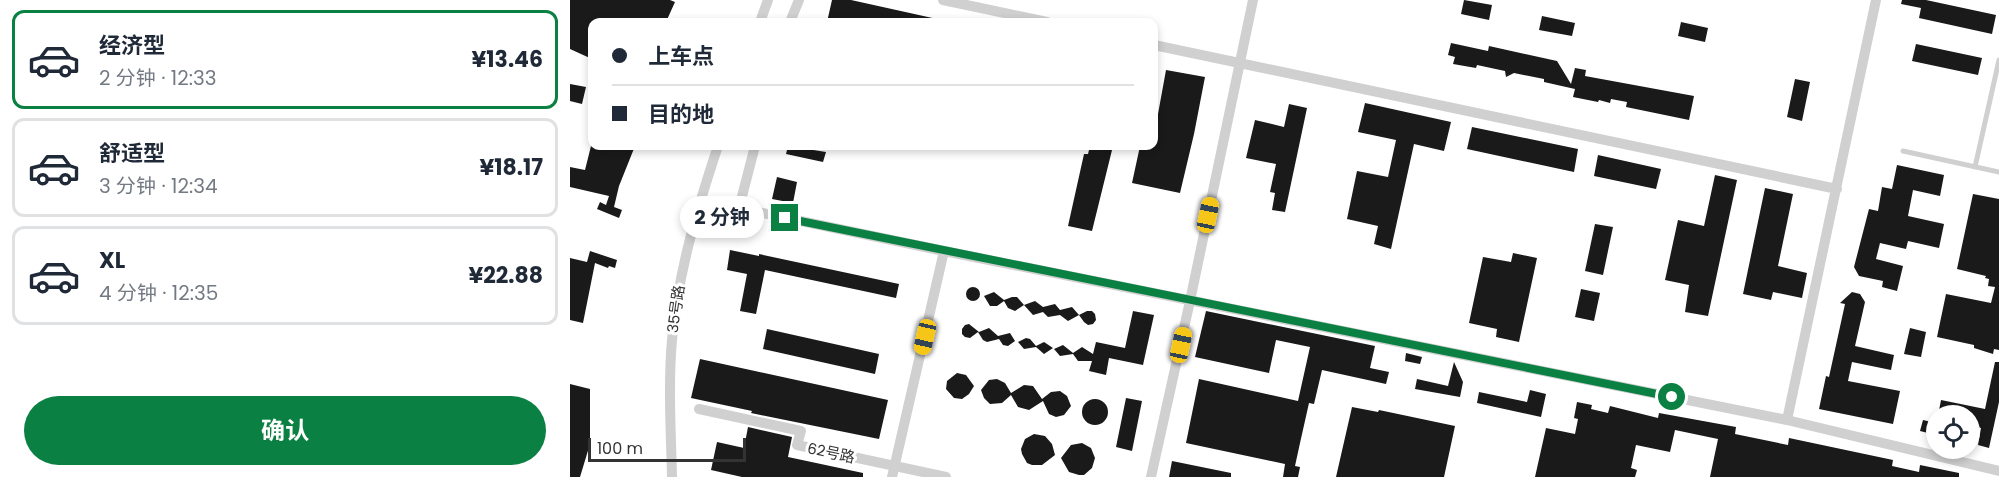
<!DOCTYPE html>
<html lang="zh">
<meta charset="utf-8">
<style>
body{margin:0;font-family:Poppins,"Noto Sans SC",sans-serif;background:#f2f2f3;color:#1f2937;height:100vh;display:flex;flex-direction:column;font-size:22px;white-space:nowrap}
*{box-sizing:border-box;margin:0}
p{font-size:20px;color:#747a83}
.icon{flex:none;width:33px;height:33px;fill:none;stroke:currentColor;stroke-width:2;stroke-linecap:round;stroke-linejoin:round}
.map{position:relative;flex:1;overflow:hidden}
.sheet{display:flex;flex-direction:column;background:#fff;width:570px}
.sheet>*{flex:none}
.guide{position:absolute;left:18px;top:18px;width:570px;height:132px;border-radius:12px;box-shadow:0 3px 9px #0003;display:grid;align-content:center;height:132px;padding:0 24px;background:#fff}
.tools{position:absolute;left:1356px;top:405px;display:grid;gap:12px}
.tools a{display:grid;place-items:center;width:54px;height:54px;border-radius:50%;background:#fff;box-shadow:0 3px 9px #0003;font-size:30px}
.scale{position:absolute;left:18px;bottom:15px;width:158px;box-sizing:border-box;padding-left:6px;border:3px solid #333;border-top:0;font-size:16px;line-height:21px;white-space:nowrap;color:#333;-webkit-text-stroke:4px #fff;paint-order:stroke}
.end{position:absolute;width:27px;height:27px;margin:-14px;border:8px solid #0b8043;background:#fff;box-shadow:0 0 0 3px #fff}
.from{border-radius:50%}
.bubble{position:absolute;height:42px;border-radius:21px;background:#fff;box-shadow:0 3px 9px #0003;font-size:20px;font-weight:700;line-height:42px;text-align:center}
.car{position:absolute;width:18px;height:36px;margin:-18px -9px;border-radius:8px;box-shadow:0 0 4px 2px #0007;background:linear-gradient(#f5c518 24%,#345 0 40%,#f5c518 0 76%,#345 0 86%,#f5c518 0)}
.guide b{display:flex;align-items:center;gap:21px;height:57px;font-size:22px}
.guide b+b{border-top:2px solid #e0e1e3}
.guide i{width:15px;height:15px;background:#1f2937}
ul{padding:10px 0 0;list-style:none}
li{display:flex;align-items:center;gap:18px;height:99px;margin:0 12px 9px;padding:0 12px;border:3px solid #e0e1e3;border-radius:12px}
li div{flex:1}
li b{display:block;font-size:22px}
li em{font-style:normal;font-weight:700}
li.selected{border-color:#0b8043}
li>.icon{width:54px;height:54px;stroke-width:1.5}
.action{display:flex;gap:12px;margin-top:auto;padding:12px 24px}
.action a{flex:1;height:69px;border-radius:36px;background:#0b8043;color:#fff;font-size:24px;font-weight:700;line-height:69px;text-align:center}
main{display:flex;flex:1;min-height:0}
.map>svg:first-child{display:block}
.building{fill:#1a1a1a}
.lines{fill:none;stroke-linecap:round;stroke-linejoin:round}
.lane{stroke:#d0d0d0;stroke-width:5}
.street{stroke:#d0d0d0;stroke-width:10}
.route{stroke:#0b8043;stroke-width:8}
.labels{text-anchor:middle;stroke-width:6;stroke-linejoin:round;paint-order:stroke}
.street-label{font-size:15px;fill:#333;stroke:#fff}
</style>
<main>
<section class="sheet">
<ul>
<li class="selected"><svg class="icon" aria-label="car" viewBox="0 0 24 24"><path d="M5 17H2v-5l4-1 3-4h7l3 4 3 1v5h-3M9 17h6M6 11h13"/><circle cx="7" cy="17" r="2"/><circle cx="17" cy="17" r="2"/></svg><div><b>经济型</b><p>2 分钟 · 12:33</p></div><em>¥13.46</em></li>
<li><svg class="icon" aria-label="car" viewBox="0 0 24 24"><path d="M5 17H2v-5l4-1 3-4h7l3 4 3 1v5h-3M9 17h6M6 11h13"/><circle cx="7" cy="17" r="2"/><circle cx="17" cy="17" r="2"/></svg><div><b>舒适型</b><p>3 分钟 · 12:34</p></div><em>¥18.17</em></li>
<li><svg class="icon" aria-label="car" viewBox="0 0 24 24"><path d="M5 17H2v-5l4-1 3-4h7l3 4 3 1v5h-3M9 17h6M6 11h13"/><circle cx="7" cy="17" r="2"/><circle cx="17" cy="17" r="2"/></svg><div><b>XL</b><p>4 分钟 · 12:35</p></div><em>¥22.88</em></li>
</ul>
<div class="action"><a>确认</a></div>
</section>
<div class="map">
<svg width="1429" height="477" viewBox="0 0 1429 477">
<rect width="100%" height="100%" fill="#fff"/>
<!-- building -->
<path class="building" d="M0 0H100L105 2 96 22H22V59L0 49Z
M262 0H281L367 19V22H257Z
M894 0 922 5 919 20 891 14Z
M1332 0H1356L1426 15 1422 34 1349 18 1351 8 1331 4Z
M972 16 1005 23 1002 36 969 30Z
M1111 22 1138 28 1135 42 1108 36Z
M881 43 918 51 919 46 987 61 1001 84 1005 68 1016 70 1015 76 1124 96 1119 120 1056 107 1057 102 1041 99 1040 103 1029 100 1028 102 1003 97 1005 89 974 82V79L944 73 936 77 935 71 907 65 906 68 883 64 885 57 878 55Z
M1346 44 1412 58 1408 75 1342 61Z
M596 70 635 77 624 134 610 193 562 183 570 146H584V136Z
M1225 79 1240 82 1232 121 1217 117Z
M0 84 16 87 12 104 0 101Z
M795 103 881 122 874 151 844 144 821 249 804 244 808 226 777 219 787 171 818 177 826 140 788 132Z
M719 104 737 108 715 212 702 210 705 193 700 192 706 164 676 158 685 120 714 127Z
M902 127 1008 149 1004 172 897 149Z
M21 146H65L49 186 44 207 52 210 49 218 27 209 30 202 36 205 39 196 0 187V167L15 170Z
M218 146 256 152 253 162 216 154Z
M520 146H543L522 231 498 226 514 154H518Z
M1028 155 1091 169 1086 189 1024 176Z
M1327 165 1374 175 1370 196 1343 190 1338 216 1374 224 1369 248 1338 241 1336 249 1310 243 1306 259 1333 266 1327 291 1312 287 1313 281 1289 276 1284 267 1299 209 1308 211 1312 187 1322 189Z
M1145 175 1167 180 1138 316 1115 312 1119 285 1095 280 1108 220 1134 226Z
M207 177 227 182 223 203 202 199Z
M1195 188 1223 194 1208 266 1237 273 1232 298 1203 292 1201 300 1173 294Z
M1403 194 1429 199V350L1424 349 1423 354 1404 348V345L1367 337 1376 294 1421 303 1425 287 1418 286 1419 279 1415 278 1416 276 1387 269Z
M1025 224 1043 227 1033 275 1015 271Z
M160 250 189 256V254L329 284 326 298 195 270 186 314 170 311 177 274 157 270Z
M20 251 47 260 45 268 39 266 38 268 25 263 13 323 0 320V258L17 262Z
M943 253 967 258 949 342 926 337 927 329 899 323 913 257 941 262Z
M396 294a7 7 0 1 1 14 0a7 7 0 1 1-14 0Z
M1011 289 1030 293 1024 321 1005 317Z
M424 292 434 300 442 297H447L454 305 445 311 438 308 434 301 427 306H420L414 296Z
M1282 292 1290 294 1295 302 1285 346 1324 355 1321 370 1282 362 1278 381 1330 391 1323 424 1249 409 1256 376 1259 377 1275 304 1270 303Z
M465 301 473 307 485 304 490 310 502 307 509 315 517 311H522L525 314 526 320 523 324 518 325 514 322 509 315 498 321 490 315 478 317 473 312 463 315 454 305Z
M563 311 584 315 573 365 539 358 536 375 519 371 522 361H508L503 354 490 356 484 349 493 345 503 353 512 347 523 354 526 342 555 348Z
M636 311 805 346 800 368 819 372 816 384 752 370 744 404 739 403 730 443 725 466 730 467 728 477H713L715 464 616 443 629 379 728 401 740 347 706 340 699 373 625 357Z
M399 324 409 332 419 328 428 336 440 333 445 341 438 346 433 345 429 339 417 342 413 340 408 332 400 338 395 337 392 334V329L395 325Z
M1340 328 1356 332 1351 357 1334 354Z
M197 329 309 354 305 374 193 349Z
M456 338 460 339 466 346 474 342 483 348 474 354 466 347 454 349 448 342Z
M836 353 852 357 850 364 835 361Z
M130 359 318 400 309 439 181 413 182 411 121 398Z
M884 362 893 382 890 397 845 389 847 379 878 386Z
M1425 362H1429V402L1419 448 1408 445 1411 428 1400 425V416H1368L1371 400 1415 409Z
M387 373 396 375 404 386 399 394 392 399 384 398 376 389 377 381Z
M427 379 435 383 441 393 454 385 463 386 472 399 481 392 490 391 497 396 501 406 494 415 486 417 479 414 473 401 459 410 448 407 441 395 432 403 420 404 414 398 411 390 419 380Z
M0 384 20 389V444L10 477H0Z
M960 390 976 394 971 417 907 403 909 392 957 402Z
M556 398 572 401 562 451 546 447Z
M512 412a13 13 0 1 1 26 0a13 13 0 1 1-26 0Z
M1007 402 1022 405 1021 409 1038 413 1040 406 1088 418 1089 413 1166 427 1165 434 1218 445 1219 438 1323 460 1322 466 1349 472 1350 465 1389 473V477H1140L1148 439 1105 430 1100 452 1066 445 1061 468 1067 470 1065 477H965L976 428 1005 434 1008 419 1004 418Z
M782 407 808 412 809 410 885 426 874 477H766Z
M1353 420 1366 423V435L1350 431Z
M178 427 222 437 218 457 293 473V477H172L141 470 147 442 174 448Z
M464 434 475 436 482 444 485 455 472 465H462L457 463 452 454 451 449 455 439Z
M512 443 521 448 525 458 522 468 514 475H509L499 472 491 458 501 445Z
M602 461 661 473V477H599Z"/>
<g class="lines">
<!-- lane -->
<path class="lane" d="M1333 151 1429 172
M1405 167 1429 60"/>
<!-- street -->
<path class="street" d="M373 0 477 22
M190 22 198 0
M220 22 229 0
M584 45 1267 189
M185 146 169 208 374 251 1217 420 1429 471
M129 409 231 431 227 445 376 477
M1217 420 1306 0
M102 477C101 432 98 385 102 340 108 273 127 209 148 146
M322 477 374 251
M581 477 620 301 683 0"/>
</g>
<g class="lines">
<!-- route -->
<path class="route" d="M215 218 1102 397"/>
</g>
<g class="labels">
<!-- street labels -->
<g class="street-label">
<text transform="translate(106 309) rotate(-82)" y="5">35号路</text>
<text transform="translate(261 453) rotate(12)" y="5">62号路</text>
</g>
</g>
</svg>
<div class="tools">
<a><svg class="icon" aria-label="locate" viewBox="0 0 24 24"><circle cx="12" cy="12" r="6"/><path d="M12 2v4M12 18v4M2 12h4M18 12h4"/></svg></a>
</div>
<div class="scale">100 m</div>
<i class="end from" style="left:1102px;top:397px"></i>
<i class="end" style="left:215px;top:218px"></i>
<div class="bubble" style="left:110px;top:196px;width:84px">2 分钟</div>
<i class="car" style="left:638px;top:215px;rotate:12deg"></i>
<i class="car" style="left:355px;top:337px;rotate:193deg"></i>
<i class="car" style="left:611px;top:345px;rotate:12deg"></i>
<div class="guide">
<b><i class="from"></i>上车点</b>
<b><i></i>目的地</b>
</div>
</div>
</main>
